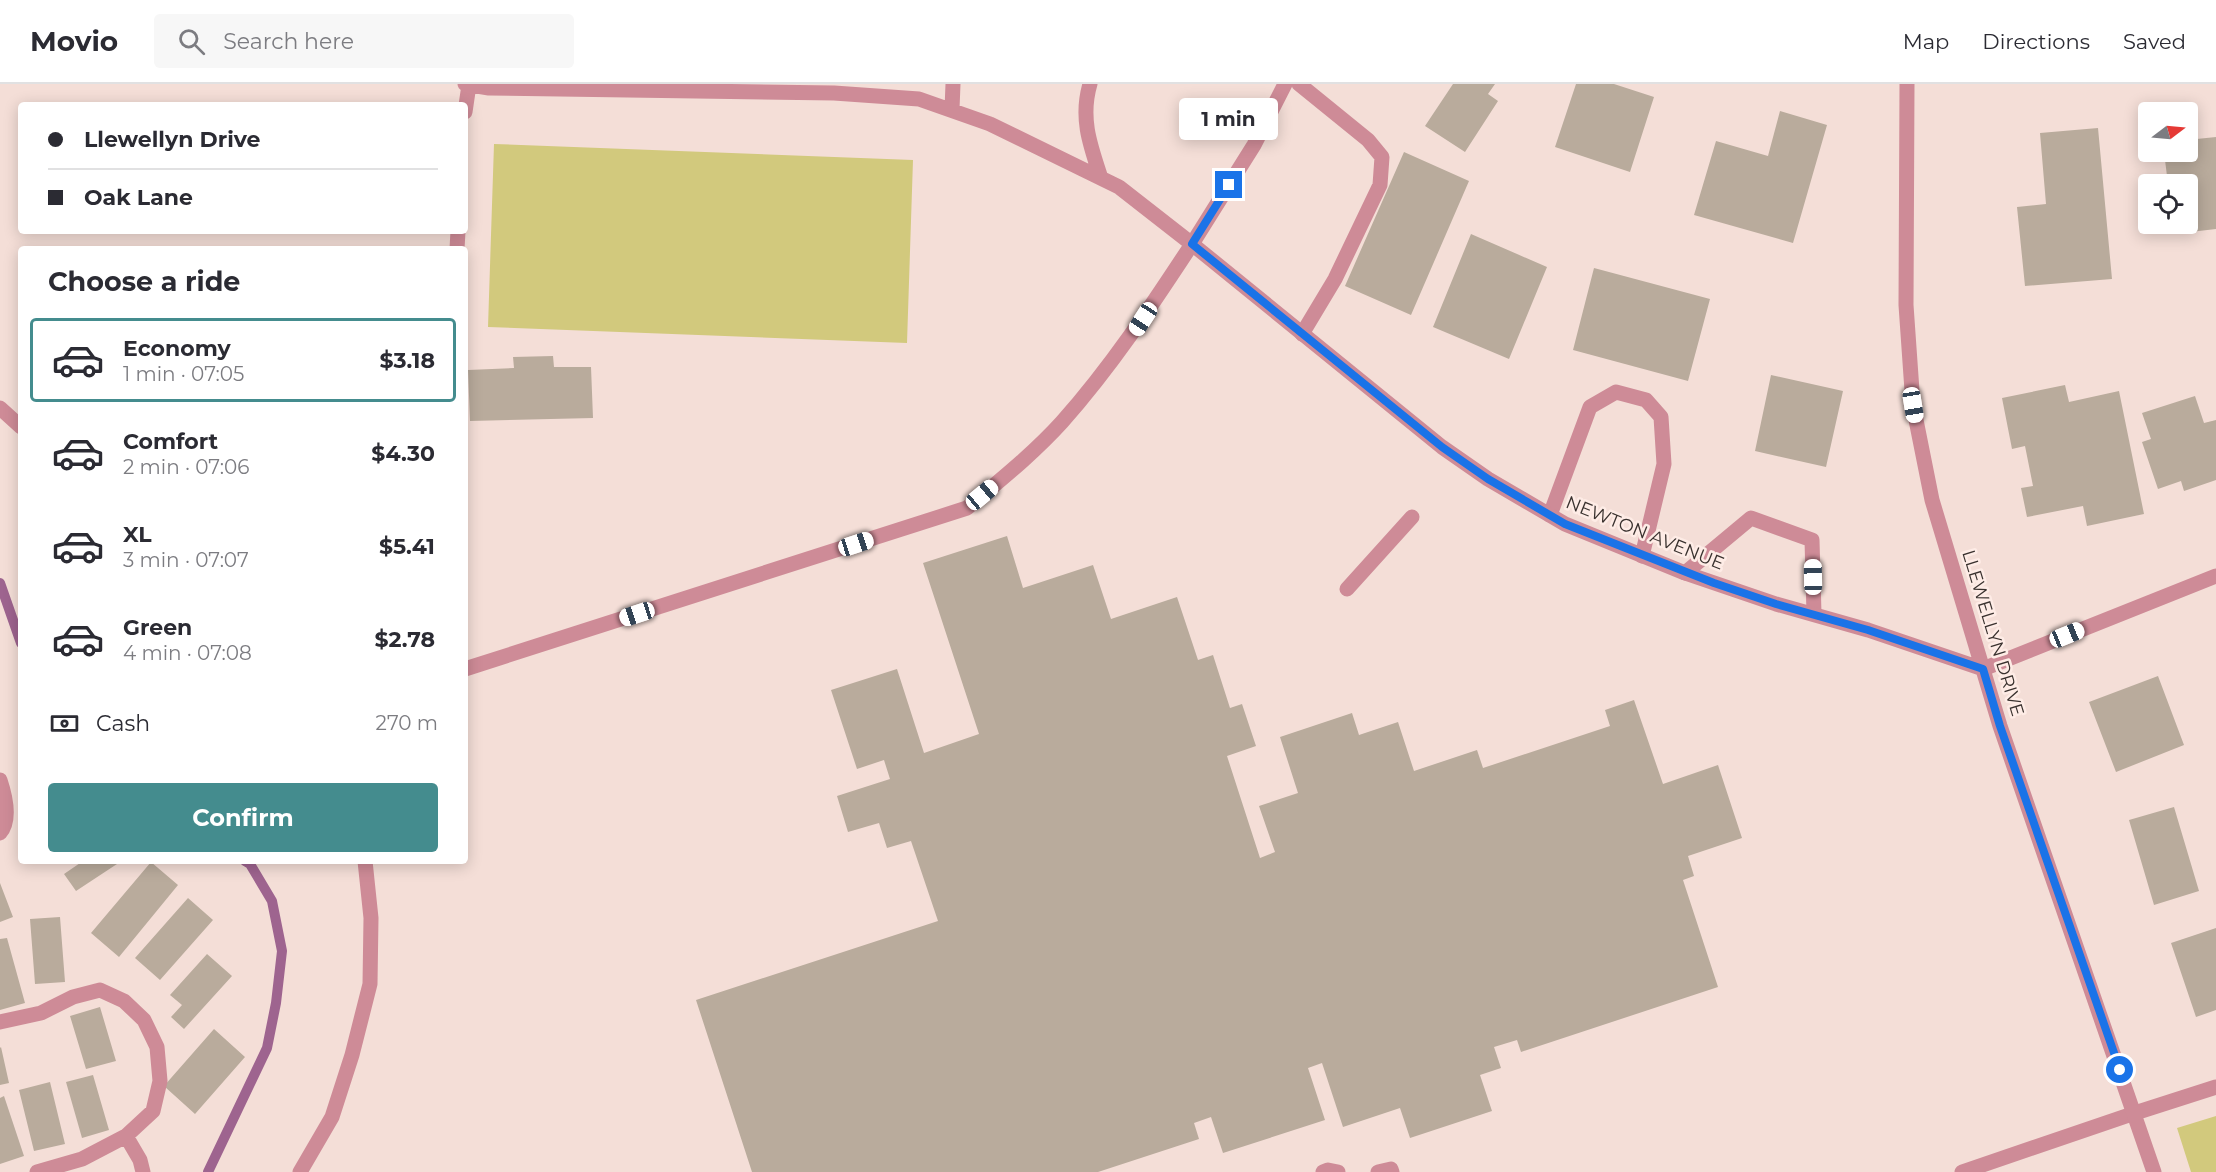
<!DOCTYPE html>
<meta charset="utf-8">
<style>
body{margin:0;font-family:Montserrat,sans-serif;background:#f7f7f7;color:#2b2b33;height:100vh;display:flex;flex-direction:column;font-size:22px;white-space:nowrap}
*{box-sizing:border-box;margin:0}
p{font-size:20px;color:#7c7c81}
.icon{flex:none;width:33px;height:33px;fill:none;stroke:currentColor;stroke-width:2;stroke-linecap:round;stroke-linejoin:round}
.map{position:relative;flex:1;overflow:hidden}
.sheet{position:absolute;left:18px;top:162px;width:450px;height:618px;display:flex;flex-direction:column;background:#fff;border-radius:6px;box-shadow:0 3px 15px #0003}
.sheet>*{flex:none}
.guide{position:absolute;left:18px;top:18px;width:450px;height:132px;border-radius:6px;box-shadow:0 3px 15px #0003;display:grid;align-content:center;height:132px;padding:0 30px;background:#fff}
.needle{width:39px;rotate:74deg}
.controls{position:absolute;left:2138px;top:18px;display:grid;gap:12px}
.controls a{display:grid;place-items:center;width:60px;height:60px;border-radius:6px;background:#fff;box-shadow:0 3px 15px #0003;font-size:30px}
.end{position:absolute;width:27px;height:27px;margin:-14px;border:8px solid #1a73e8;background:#fff;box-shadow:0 0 0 3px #fff}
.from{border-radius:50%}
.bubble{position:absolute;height:42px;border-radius:6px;background:#fff;box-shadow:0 3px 15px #0003;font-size:20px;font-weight:700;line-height:42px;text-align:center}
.car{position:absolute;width:18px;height:36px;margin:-18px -9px;border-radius:8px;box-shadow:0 0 4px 2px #0007;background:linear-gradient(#fff 24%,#345 0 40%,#fff 0 76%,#345 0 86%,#fff 0)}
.guide b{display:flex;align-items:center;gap:21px;height:57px;font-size:22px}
.guide b+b{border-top:2px solid #e1e1e2}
.guide i{width:15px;height:15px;background:#2b2b33}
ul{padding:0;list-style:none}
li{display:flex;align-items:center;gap:18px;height:84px;margin:0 12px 9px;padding:0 18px;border:3px solid transparent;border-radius:6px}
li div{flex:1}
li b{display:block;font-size:22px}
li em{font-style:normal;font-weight:700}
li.on{border-color:#448c8e}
li>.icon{width:54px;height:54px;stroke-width:1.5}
h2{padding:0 30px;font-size:27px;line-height:72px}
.pay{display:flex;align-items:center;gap:15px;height:66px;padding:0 30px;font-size:22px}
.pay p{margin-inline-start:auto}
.button{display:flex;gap:12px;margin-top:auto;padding:12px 30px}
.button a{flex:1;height:69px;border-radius:6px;background:#448c8e;color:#fff;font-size:24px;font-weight:700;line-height:69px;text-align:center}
header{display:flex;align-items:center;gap:36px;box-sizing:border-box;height:84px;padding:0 30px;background:#fff;border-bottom:2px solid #e1e1e2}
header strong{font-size:28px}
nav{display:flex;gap:33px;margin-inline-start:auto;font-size:21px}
.search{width:420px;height:54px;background:#f7f7f7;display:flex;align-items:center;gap:15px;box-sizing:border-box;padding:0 21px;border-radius:6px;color:#7c7c81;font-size:22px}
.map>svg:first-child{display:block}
.green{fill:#d2c97d}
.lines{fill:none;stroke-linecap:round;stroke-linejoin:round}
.stream{stroke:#9e648f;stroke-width:10}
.building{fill:#b9ab9c}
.service{stroke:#ce8b97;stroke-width:15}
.minor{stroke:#ce8b97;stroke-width:15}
.route{stroke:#1a73e8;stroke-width:8}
.labels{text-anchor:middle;stroke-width:5;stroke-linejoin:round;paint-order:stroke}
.street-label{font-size:18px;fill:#39312e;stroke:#feece6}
</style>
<header>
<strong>Movio</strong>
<div class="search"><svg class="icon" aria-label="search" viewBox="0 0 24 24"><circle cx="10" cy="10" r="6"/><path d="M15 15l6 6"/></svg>Search here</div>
<nav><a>Map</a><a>Directions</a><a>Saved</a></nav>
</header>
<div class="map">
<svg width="2216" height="1088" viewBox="0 0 2216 1088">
<rect width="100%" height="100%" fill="#f4ded7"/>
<!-- green -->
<path class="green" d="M494 60 913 76 907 259 488 243Z
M2216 1032V1088H2191L2177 1044Z"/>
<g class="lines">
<!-- stream -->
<path class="stream" d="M0 499 21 559
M208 1088 267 964 276 919 282 867 272 817 250 780 245 777"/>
</g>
<!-- building -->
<path class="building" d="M1453 0H1495L1488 10 1498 17 1465 68 1425 42Z
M1576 0H1614L1654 13 1630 88 1555 63Z
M1780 27 1827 41 1793 159 1694 131 1716 57 1768 72Z
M2098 44 2112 195 2025 202 2017 123 2046 120 2040 49Z
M2216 53V145L2173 150 2172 140H2187V100H2168L2164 68H2187V56Z
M1404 68 1469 97 1411 231 1345 202Z
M1471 150 1547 183 1509 275 1433 243Z
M1594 184 1710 215 1688 297 1573 266Z
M553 272 554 283H591L593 334 470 337 468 286 514 284 513 273Z
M1771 291 1843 307 1826 383 1755 367Z
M2065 301 2069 318 2119 307 2144 430 2087 442 2083 422 2027 433 2021 404 2033 402 2025 362 2012 365 2002 314Z
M2195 312 2204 339 2216 336V396L2184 407 2181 397 2158 405 2142 358 2151 355 2142 329Z
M1007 452 1023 504 1093 481 1111 535 1177 513 1198 576 1213 571 1230 624 1242 620 1256 662 1227 672 1260 774 1275 768 1259 722 1298 709 1280 653 1352 629 1359 651 1398 638 1414 687 1477 666 1483 684 1610 642 1605 626 1634 616 1663 700 1718 681 1742 754 1688 772 1694 792 1683 796 1718 903 1521 968 1517 956 1494 963 1501 984 1480 991 1492 1027 1410 1054 1400 1024 1343 1043 1322 979 1308 984 1325 1036 1223 1069 1211 1033 1194 1039 1199 1055 1098 1088H752L696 916 938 837 911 757 887 764 879 739 848 748 837 712 890 695 884 676 857 685 831 606 897 585 924 669 979 650 923 479Z
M2158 592 2184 661 2116 688 2089 618Z
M2174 723 2199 807 2154 821 2129 736Z
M83 777H115L117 780 76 807 64 790Z
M151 778 178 801 119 873 91 849Z
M0 799 13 833 0 838Z
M188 814 213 836 160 896 135 874Z
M60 833 65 898 35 900 30 835Z
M2216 844V926L2196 933 2171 859Z
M7 854 25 919 0 926V855Z
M207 870 232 892 184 945 171 933 182 921 170 911Z
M100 923 116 977 86 985 70 932Z
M214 945 245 973 195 1030 164 1002Z
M1 963 9 999 0 1001V964Z
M93 991 109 1046 82 1054 66 998Z
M50 998 65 1060 34 1067 19 1006Z
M4 1012 24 1072 0 1080V1014Z"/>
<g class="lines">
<!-- service -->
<path class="service" d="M1090 0C1080 34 1090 61 1101 94
M1299 0 1368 56 1382 73 1380 101 1335 195 1302 250
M952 25 953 0
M465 28 469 1
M457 165 458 147
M0 324 21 343
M1550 431 1590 323 1616 308 1646 316 1661 333 1664 380 1642 472
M1685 489 1751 434 1812 456 1814 530
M1347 505 1412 433
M465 585 967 424C999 397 1033 370 1062 338 1111 283 1152 221 1192 160L1119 103 990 40 919 15 834 9 489 4 465 0
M0 696C5 711 11 736 0 749
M0 938 41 929 73 913 100 906 124 917 144 936 157 963 160 997 153 1027 126 1052 82 1075 37 1088
M126 1052 140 1076 143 1088
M300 1088 332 1033 352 971 370 900 371 834 365 777
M1323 1088 1328 1086 1338 1088
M1378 1088 1391 1085 1392 1088
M1962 1088 2135 1029"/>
<!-- minor -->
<path class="minor" d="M1285 0 1254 61 1192 160 1442 363 1488 395 1565 440 1685 489 1776 520 1868 546 1983 585 2216 492
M1907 0 1906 221 1913 321 1932 416 2000 642 2154 1088
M2135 1029 2216 1003"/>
</g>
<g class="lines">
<!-- route -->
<path class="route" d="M1229 101 1192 160 1442 363 1488 395 1565 440 1714 499 1776 520 1868 546 1983 585 2000 642 2120 986"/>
</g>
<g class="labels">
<!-- street labels -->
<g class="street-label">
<text transform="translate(1645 449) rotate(22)" y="6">NEWTON AVENUE</text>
<text transform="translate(1993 549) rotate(73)" y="6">LLEWELLYN DRIVE</text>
</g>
</g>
</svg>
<div class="controls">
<a><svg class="needle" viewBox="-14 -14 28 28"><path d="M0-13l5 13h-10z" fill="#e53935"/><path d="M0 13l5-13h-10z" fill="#7c7c81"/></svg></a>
<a><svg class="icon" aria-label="locate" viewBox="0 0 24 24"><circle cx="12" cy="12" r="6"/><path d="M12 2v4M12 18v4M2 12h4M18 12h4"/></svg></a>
</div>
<i class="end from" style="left:2120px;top:986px"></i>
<i class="end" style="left:1229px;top:101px"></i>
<div class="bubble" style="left:1179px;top:14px;width:99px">1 min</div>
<i class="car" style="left:1143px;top:235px;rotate:213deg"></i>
<i class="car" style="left:1913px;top:321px;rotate:171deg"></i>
<i class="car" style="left:982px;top:411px;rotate:50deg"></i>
<i class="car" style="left:856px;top:460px;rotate:72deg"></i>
<i class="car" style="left:1813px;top:493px;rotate:359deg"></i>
<i class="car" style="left:637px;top:530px;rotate:252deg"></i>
<i class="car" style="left:2067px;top:551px;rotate:68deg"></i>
<div class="guide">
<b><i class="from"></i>Llewellyn Drive</b>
<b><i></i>Oak Lane</b>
</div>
<section class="sheet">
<h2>Choose a ride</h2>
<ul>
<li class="on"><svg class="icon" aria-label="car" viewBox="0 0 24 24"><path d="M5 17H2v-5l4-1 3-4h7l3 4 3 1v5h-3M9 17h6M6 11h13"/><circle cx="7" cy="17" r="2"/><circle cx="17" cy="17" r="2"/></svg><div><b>Economy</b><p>1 min · 07:05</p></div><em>$3.18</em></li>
<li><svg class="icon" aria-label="car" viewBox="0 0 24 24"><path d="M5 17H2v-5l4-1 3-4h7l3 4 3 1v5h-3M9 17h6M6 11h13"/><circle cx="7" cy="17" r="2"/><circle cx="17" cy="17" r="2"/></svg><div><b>Comfort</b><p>2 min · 07:06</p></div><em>$4.30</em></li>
<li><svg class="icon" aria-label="car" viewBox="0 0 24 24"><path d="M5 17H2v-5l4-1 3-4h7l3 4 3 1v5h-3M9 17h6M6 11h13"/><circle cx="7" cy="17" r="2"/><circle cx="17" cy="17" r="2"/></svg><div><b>XL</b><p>3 min · 07:07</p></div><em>$5.41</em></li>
<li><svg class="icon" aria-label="car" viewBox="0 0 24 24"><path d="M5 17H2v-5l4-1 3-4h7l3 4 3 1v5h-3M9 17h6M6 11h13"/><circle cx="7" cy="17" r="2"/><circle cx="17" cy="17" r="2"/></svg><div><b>Green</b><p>4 min · 07:08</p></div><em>$2.78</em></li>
</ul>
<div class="pay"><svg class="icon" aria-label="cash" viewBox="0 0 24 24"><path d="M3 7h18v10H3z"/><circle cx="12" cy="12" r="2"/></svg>Cash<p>270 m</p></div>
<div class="button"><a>Confirm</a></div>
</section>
</div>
